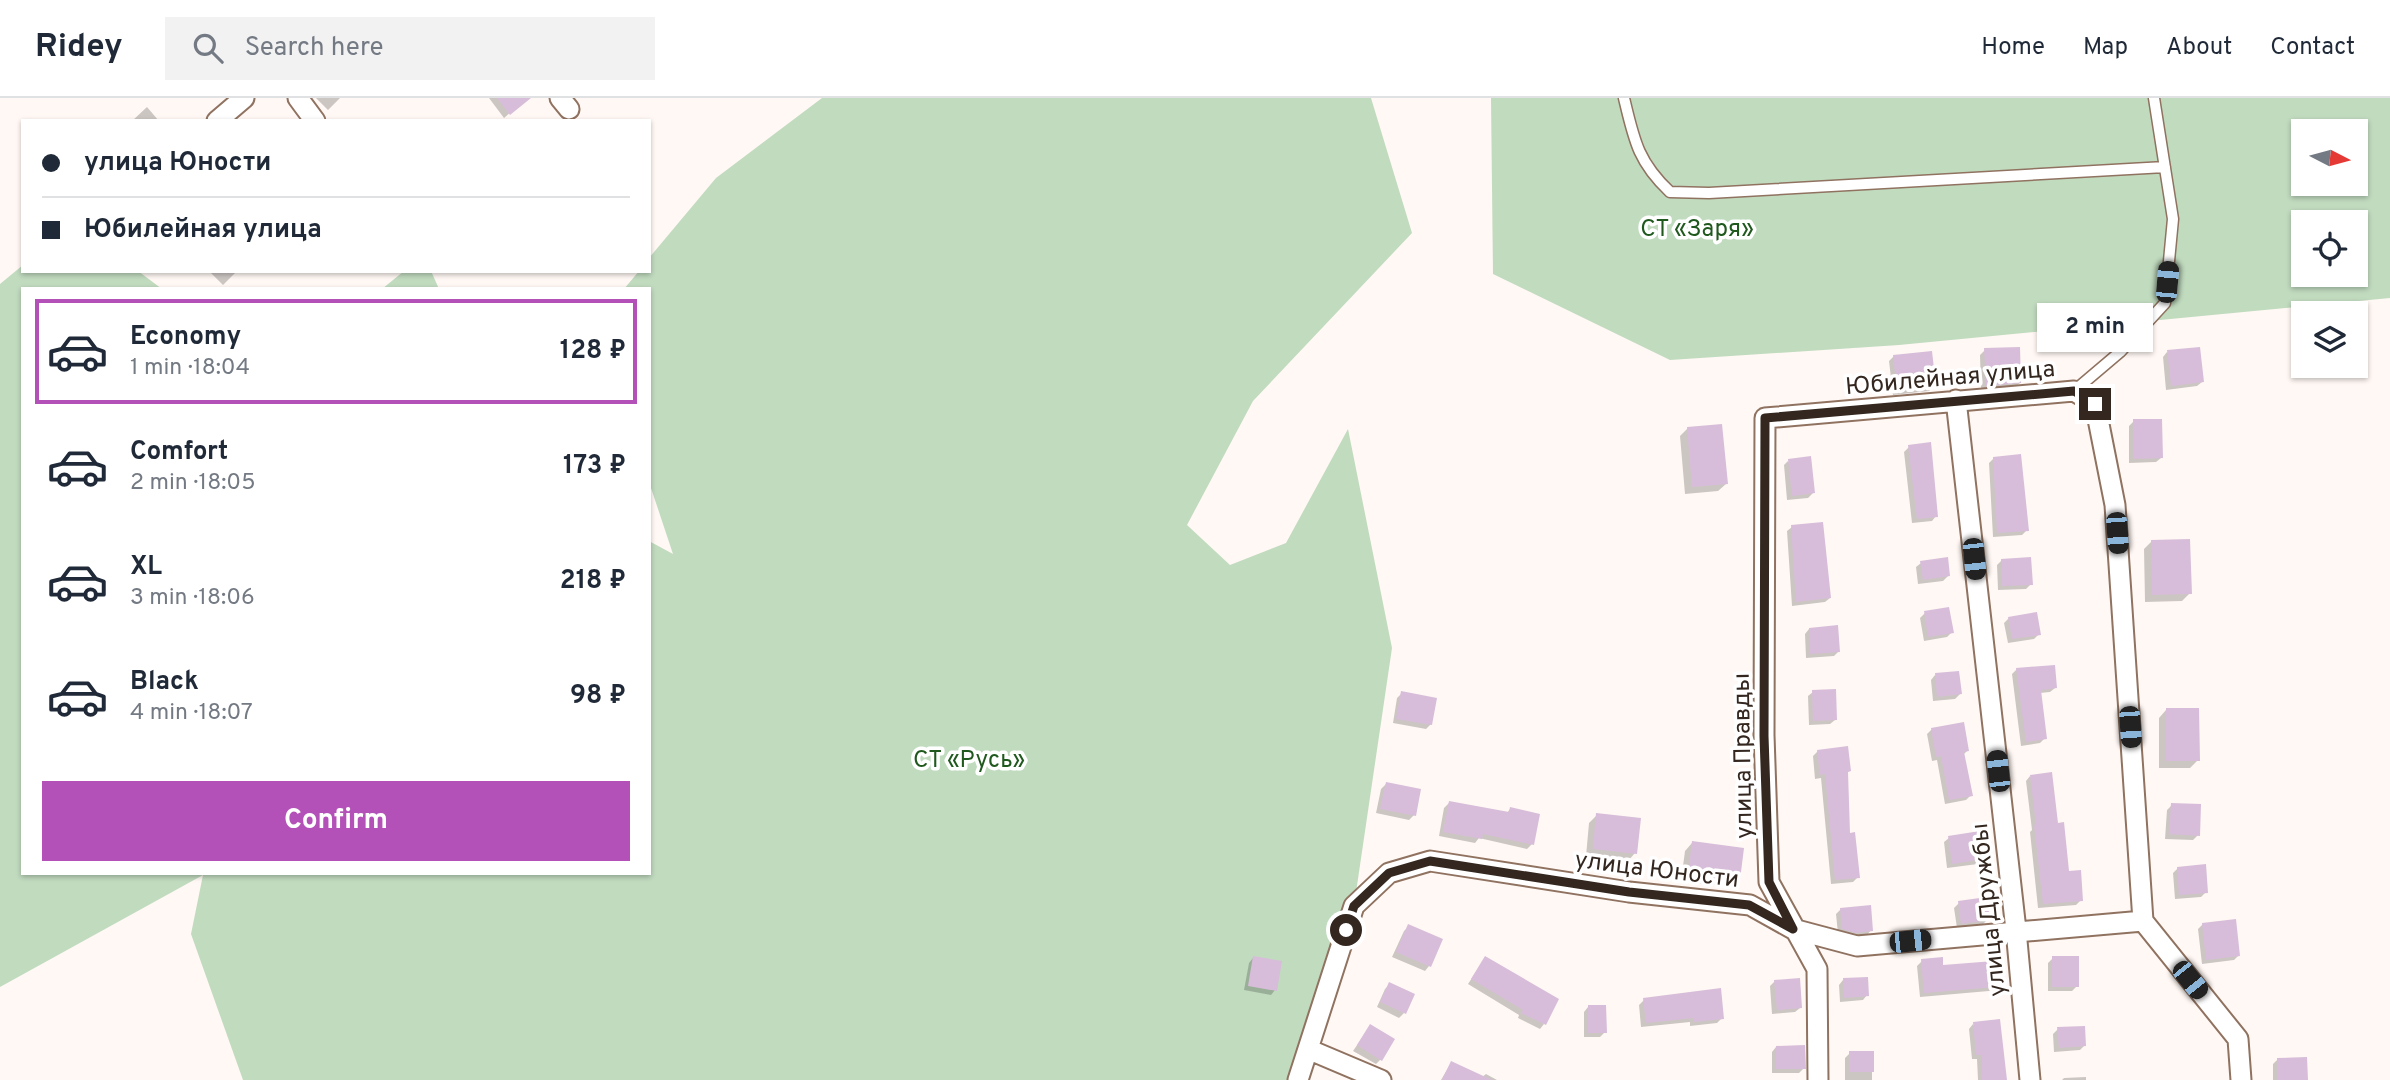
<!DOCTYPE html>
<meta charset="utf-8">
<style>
body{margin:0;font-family:Overpass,sans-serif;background:#f2f2f3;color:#1f2937;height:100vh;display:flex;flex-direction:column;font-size:26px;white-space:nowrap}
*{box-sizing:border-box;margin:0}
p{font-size:23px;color:#747a83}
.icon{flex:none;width:38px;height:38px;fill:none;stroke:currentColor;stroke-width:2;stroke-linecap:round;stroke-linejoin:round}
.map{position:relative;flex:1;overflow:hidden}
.panel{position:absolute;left:21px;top:189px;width:630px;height:588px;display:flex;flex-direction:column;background:#fff;border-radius:0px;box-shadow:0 2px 5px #0004}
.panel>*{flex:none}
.hud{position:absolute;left:21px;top:21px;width:630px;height:154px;border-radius:0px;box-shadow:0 2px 5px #0004;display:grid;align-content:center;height:154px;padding:0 21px;background:#fff}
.needle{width:46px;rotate:96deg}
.buttons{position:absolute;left:2291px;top:21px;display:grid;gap:14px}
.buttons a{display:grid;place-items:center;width:77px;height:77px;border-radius:0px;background:#fff;box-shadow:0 2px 5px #0004;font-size:35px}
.end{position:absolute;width:32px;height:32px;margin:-16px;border:9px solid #33271f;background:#fff;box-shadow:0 0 0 4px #fff}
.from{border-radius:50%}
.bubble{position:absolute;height:49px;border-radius:0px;background:#fff;box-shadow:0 2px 5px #0004;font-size:23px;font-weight:700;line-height:49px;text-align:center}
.car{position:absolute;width:21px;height:42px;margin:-21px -10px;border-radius:9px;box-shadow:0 0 5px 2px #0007;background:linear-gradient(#222 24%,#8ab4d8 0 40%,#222 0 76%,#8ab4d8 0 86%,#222 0)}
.hud b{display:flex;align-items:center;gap:24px;height:66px;font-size:26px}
.hud b+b{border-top:2px solid #e0e1e3}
.hud i{width:18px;height:18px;background:#1f2937}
ul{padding:12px 0 0;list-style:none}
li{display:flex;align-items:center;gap:21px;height:105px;margin:0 14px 10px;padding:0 7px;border:4px solid transparent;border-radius:0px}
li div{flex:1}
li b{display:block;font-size:26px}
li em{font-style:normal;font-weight:700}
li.selected{border-color:#b451b8}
li>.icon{width:63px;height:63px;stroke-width:1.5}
.action{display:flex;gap:14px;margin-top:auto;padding:14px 21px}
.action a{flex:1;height:80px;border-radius:0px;background:#b451b8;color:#fff;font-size:28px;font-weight:700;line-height:80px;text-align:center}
header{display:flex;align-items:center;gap:42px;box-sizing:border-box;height:98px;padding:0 35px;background:#fff;border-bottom:2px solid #e0e1e3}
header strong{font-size:33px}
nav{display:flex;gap:38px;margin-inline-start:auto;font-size:24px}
.search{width:490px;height:63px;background:#f2f2f3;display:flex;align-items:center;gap:18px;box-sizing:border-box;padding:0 24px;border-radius:0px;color:#747a83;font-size:26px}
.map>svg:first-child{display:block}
.green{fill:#c1dbbf;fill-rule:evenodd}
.shadow{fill:#0003}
.building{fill:#d7bdd9}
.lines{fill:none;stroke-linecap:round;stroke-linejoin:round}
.lane-casing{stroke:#907260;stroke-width:13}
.street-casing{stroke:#907260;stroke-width:23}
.lane{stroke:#fff;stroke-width:10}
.street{stroke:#fff;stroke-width:19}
.route{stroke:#33271f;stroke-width:9}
.labels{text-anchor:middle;stroke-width:7;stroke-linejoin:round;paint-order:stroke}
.park-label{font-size:24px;fill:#20591e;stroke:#fff}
.street-label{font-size:24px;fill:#33271f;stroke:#fff}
</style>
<header>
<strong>Ridey</strong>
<div class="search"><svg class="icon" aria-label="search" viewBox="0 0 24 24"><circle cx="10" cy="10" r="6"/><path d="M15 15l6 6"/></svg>Search here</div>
<nav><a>Home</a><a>Map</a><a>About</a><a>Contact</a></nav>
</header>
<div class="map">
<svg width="2390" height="982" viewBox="0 0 2390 982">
<rect width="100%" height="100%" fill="#fff8f4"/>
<!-- green -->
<path class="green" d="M822 0H1371L1412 135 1253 303 1187 427 1230 467 1286 445 1348 331 1392 550 1354 808 1298 982H243L191 836 203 777 0 889V186L23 167V173H138L162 191H23V775H649V443L673 456 649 384V191H624L639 173H649V160L716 80Z
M1491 0H2390V200L1899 247 1670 262 1493 176ZM2303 33H2356V86H2303ZM2303 124H2356V177H2303Z
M404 173H431L439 191H382Z"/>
<!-- shadow -->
<path class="shadow" d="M316 0H340L328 12Z
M489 0H527L504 20Z
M147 9 159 23H132Z
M209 173H237L223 187Z
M1985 252 2020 285 2015 289 1981 292 1980 257Z
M2167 254 2202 284 2197 288 2166 292 2163 259Z
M1894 258 1934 289 1929 293 1893 297 1889 263Z
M2134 323 2161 360 2156 364 2129 365V328Z
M1688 330 1726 386 1718 393 1685 396 1680 338Z
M1909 349 1936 418 1932 423 1912 425 1904 354Z
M1994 360 2027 432 2022 437 1993 439 1989 365Z
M1788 363 1813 395 1808 400 1787 402 1784 367Z
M1792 429 1830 500 1825 504 1792 508 1787 433Z
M2152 443 2190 495 2182 503 2145 504 2144 451Z
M2002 462 2031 486 2026 491 1998 492 1997 467Z
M1921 465 1948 478 1943 483 1918 486 1916 469Z
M1925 515 1952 534 1947 539 1924 543 1920 520Z
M2009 520 2039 536 2034 541 2008 545 2004 525Z
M1809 531 1839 553 1834 558 1806 560 1805 536Z
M2017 571 2055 590 2050 594 2040 595 2045 640 2040 645 2021 648 2012 576Z
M1935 577 1960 596 1955 601 1933 603 1931 582Z
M1813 594 1835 622 1830 626 1809 627 1808 598Z
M1402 595 1431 626 1426 631 1393 625 1397 600Z
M2166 612 2198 662 2190 670H2159V620Z
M1932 631 1967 653 1963 657 1971 697 1966 702 1945 706 1937 662 1932 663 1927 636Z
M1818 653 1850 672 1846 676 1849 737 1858 779 1853 784 1831 786 1821 680 1815 681 1813 658Z
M2030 678 2057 727 2067 775 2081 802 2076 807 2038 810 2030 734 2032 732 2026 683Z
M1386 686 1414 717 1409 722 1376 715 1381 691Z
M1449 705 1507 715 1510 711 1532 746 1527 751 1479 740 1475 745 1439 738 1444 710Z
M2172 707 2198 737 2193 742 2165 741 2167 712Z
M1597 717 1635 755 1628 763 1586 758 1589 725Z
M1949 740 1982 761 1978 766 1947 770 1944 744Z
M1692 745 1738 781 1730 789 1681 783 1685 753Z
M2178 770 2206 794 2201 799 2175 801 2173 775Z
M1959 805 1988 821 1983 826 1957 830 1954 810Z
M1841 811 1871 832 1867 837 1849 839 1838 836 1836 816Z
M2203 826 2239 857 2234 862 2202 866 2198 831Z
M1409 828 1441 842 1429 868 1425 873 1392 859 1404 833Z
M1253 860 1275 892 1271 897 1244 892 1249 865Z
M1485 860 1544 926 1540 931 1518 920 1519 917 1468 886Z
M2053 860 2077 888 2072 893H2048V865Z
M1922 863 1942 869 1994 889 1989 893 1920 899 1917 868Z
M1843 882 1867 897 1863 902 1840 904 1839 887Z
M1775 883 1800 910 1795 914 1772 916 1770 888Z
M1390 886 1404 915 1399 920 1377 909 1385 891Z
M1644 902 1722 920 1717 925 1690 928V924L1641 929 1639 907Z
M1588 909 1605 934 1600 939H1584V914Z
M1973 926 2005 982H1978L1977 961H1972L1969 931Z
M1370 928 1381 961 1376 966 1353 953Z
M2058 931 2084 948 2080 952 2054 954 2053 936Z
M1776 949 1804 970 1799 975H1772V954Z
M1850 955H1872V982H1845V960Z
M2278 961 2306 982H2273V966Z
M1451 965 1482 979 1486 976 1497 982H1441Z
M2086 979V982H2062L2064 980Z"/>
<!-- building -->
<path class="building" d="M497 0H531L510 17Z
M2020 249 2021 285 1986 288 1984 250Z
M2200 249 2204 284 2171 288 2167 252Z
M1932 253 1936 289 1897 293 1893 257Z
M2133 321H2162L2163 360 2133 361Z
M1722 326 1728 386 1692 389 1687 329Z
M1931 344 1938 419 1917 421 1908 347Z
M2021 356 2029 433 1997 435 1993 359Z
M1811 358 1815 395 1792 398 1788 361Z
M1823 424 1831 500 1796 504 1791 427Z
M2190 441 2192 496 2152 497 2151 442Z
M1948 459 1950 478 1923 482 1920 463Z
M2031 459 2033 487 2002 488 2001 461Z
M1949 509 1954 535 1928 539 1924 513Z
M2037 514 2041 537 2012 541 2008 519Z
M1838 527 1840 554 1810 556 1809 530Z
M2055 567 2057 590 2041 592 2047 641 2026 644 2016 570Z
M1959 573 1962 596 1937 599 1935 575Z
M1836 591 1837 622 1813 623 1812 592Z
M1401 593 1437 600 1432 627 1396 621Z
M2166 610H2199L2200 663H2166Z
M1964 624 1969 653 1964 654 1973 698 1949 702 1941 658 1936 659 1931 630Z
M1848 648 1851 673 1848 674 1850 735 1855 734 1860 780 1835 782 1825 676 1820 677 1817 652Z
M2052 674 2058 725 2064 724 2069 773 2081 772 2083 803 2043 806 2034 727H2036L2030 677Z
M1386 684 1421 691 1416 718 1380 711Z
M1449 703 1509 714 1510 709 1540 716 1534 747 1483 736 1482 741 1443 734Z
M2171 705 2201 706 2200 738 2169 736Z
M1596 715 1641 720 1637 756 1593 751Z
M1980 733 1984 761 1952 766 1948 738Z
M1692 743 1744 750 1740 782 1688 776Z
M2206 766 2208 795 2179 797 2177 769Z
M1987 799 1990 822 1961 826 1958 803Z
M1871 807 1873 833 1855 835 1842 831 1840 810Z
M2236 821 2240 858 2206 862 2202 825Z
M1408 826 1443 841 1431 869 1396 854Z
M1253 858 1282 863 1277 893 1248 888Z
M1485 858 1559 901 1546 927 1521 915 1523 912 1471 881Z
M2052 858H2079V889H2052Z
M1943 859V867L1994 863 1996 889 1924 895 1921 861Z
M1868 879 1869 898 1844 900 1843 880Z
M1800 880 1802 910 1777 912 1774 882Z
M1389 884 1415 896 1406 916 1380 904Z
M1721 890 1724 921 1694 924V920L1646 925 1643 900Z
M1588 907H1606L1607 935H1588Z
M2000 921 2007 982H1982V957H1976L1973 924Z
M1370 926 1395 941 1382 963 1357 947Z
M2085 928 2086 948 2059 950 2057 929Z
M1805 947 1806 971H1776V948Z
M1849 953H1874V974H1849Z
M2307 959 2308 982H2277V960Z
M1451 963 1492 982H1442Z"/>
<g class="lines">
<defs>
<path id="lane" d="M1624 0C1634 42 1638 64 1670 94L1709 95 2165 69
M2074 293 2120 254 2165 205 2173 121 2154 0"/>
<path id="street" d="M298 0 315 23
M560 0 569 11
M217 23 244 0
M1956 302 2016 832 2030 982
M1310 952 1381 982
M1298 982 1354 808 1389 775 1430 763 1629 794 1750 807 1793 831 1857 848 2143 823
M1818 982 1817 871 1769 784 1764 637 1765 320 2074 293 2095 306 2115 407 2143 823 2238 941 2241 982"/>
</defs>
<!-- lane casing -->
<use href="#lane" class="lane-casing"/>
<!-- street casing -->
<use href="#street" class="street-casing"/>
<!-- lane -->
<use href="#lane" class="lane"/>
<!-- street -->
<use href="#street" class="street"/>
</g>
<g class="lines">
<!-- route -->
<path class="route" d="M1346 832 1354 808 1389 775 1430 763 1629 794 1749 807 1793 831 1769 784 1764 638 1765 320 2074 293 2095 306"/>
</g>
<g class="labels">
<!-- park labels -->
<g class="park-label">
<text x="1697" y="138">СТ «Заря»</text>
<text x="969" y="669">СТ «Русь»</text>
</g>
<!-- street labels -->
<g class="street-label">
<text transform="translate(1950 279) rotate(-5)" y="8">Юбилейная улица</text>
<text transform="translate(1742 658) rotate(-91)" y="8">улица Правды</text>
<text transform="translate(1657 771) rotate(7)" y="8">улица Юности</text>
<text transform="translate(1988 812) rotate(-96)" y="8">улица Дружбы</text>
</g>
</g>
</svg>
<div class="buttons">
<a><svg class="needle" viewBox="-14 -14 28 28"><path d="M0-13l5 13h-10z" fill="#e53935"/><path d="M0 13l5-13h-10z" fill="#747a83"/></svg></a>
<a><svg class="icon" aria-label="locate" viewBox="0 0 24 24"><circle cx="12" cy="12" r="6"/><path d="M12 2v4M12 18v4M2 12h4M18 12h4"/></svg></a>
<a><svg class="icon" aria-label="layers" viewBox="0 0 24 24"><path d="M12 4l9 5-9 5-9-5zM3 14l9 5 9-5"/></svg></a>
</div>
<i class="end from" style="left:1346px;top:832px"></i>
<i class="end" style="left:2095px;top:306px"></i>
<div class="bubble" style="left:2037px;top:205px;width:116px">2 min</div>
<i class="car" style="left:2167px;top:184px;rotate:5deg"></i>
<i class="car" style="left:2117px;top:435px;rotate:176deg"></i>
<i class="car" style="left:1974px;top:461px;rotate:174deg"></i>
<i class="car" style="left:2130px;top:629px;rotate:176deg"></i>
<i class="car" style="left:1998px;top:673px;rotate:354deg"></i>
<i class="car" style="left:1910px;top:843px;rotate:84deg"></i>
<i class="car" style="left:2190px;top:882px;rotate:141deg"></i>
<div class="hud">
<b><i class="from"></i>улица Юности</b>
<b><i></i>Юбилейная улица</b>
</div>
<section class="panel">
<ul>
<li class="selected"><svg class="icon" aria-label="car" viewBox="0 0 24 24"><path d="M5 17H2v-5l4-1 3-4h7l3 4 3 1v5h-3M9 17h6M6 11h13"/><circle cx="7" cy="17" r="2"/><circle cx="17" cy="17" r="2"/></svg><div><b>Economy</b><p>1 min · 18:04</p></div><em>128 ₽</em></li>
<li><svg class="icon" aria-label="car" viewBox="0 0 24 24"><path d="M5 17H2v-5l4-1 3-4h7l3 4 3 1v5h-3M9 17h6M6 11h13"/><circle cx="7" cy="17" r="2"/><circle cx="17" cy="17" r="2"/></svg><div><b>Comfort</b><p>2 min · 18:05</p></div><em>173 ₽</em></li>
<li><svg class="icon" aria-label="car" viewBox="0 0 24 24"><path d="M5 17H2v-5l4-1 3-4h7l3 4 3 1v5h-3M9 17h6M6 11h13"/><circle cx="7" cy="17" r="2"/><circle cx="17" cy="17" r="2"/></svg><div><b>XL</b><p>3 min · 18:06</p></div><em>218 ₽</em></li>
<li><svg class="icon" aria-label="car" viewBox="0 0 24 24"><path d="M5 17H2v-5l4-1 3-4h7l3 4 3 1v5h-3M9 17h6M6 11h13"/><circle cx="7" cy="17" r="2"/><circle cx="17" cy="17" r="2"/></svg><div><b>Black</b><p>4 min · 18:07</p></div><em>98 ₽</em></li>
</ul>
<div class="action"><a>Confirm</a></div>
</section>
</div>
